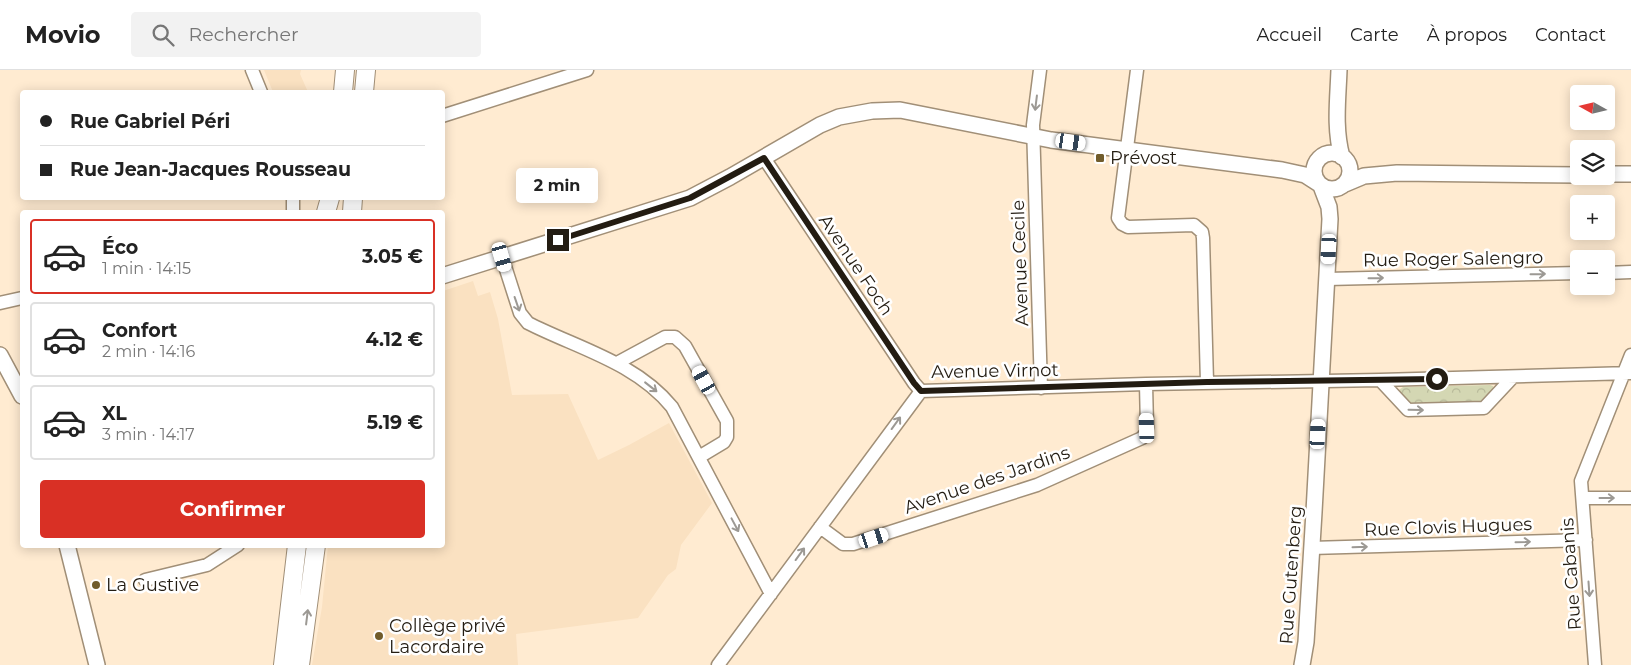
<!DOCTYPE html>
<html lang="fr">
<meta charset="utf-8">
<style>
body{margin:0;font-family:Montserrat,sans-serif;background:#f2f2f2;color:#222;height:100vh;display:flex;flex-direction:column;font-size:19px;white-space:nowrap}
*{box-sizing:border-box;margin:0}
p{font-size:16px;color:#767676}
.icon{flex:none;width:28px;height:28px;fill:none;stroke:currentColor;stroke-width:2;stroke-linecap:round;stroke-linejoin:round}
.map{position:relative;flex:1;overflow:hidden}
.panel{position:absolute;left:20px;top:140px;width:425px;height:338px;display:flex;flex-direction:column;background:#fff;border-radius:5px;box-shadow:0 2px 12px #0003}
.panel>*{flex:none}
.banner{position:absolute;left:20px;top:20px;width:425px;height:110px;border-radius:5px;box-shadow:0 2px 12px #0003;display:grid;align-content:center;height:110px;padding:0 20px;background:#fff}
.needle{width:32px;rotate:278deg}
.buttons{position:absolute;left:1570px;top:15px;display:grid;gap:10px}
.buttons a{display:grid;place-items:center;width:45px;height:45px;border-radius:5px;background:#fff;box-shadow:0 2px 12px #0003;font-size:25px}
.end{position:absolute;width:22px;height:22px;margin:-11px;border:6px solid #231c12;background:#fff;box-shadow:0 0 0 2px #fff}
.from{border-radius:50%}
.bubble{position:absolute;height:35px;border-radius:5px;background:#fff;box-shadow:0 2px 12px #0003;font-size:16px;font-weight:700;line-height:35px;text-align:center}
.car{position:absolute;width:15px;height:30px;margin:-15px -8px;border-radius:6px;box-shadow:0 0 4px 1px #0007;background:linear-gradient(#fff 24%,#345 0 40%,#fff 0 76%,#345 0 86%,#fff 0)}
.banner b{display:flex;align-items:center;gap:18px;height:48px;font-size:19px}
.banner b+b{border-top:1px solid #e0e0e0}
.banner i{width:12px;height:12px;background:#222}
ul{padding:9px 0 0;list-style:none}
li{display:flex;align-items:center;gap:15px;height:75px;margin:0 10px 8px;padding:0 10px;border:2px solid #e0e0e0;border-radius:5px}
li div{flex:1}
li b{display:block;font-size:19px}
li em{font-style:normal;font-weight:700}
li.current{border-color:#d93025}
li>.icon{width:45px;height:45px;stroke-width:1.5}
.cta{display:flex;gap:10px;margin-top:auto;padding:10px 20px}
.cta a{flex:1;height:58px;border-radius:5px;background:#d93025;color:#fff;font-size:20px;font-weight:700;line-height:58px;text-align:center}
header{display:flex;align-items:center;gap:30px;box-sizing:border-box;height:70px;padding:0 25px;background:#fff;border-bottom:1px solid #e0e0e0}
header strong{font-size:24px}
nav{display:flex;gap:28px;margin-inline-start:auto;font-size:18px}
.search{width:350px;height:45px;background:#f2f2f2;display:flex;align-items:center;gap:12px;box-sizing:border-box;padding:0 18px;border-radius:5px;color:#767676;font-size:19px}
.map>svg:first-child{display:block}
.built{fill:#fae1c1}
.park{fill:url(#park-crowns)}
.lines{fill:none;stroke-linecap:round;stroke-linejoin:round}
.minor-casing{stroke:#a18f77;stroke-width:15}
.tertiary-casing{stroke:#a18f77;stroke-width:18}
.secondary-casing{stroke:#a18f77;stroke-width:20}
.minor{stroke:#fff;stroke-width:12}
.tertiary{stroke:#fff;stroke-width:15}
.secondary{stroke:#fff;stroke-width:18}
.oneway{stroke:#9c9994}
.route{stroke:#231c12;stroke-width:6}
.poi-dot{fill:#715c2b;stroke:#fff;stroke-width:2}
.labels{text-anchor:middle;stroke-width:5;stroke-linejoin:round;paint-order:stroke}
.poi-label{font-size:18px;fill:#231c12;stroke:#fff;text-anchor:start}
.street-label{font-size:18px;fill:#231c12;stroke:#fff}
</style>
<header>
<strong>Movio</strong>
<div class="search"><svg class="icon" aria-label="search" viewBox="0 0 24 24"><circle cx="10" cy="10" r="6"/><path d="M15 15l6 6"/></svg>Rechercher</div>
<nav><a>Accueil</a><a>Carte</a><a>À propos</a><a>Contact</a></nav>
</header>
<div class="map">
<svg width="1631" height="595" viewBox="0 0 1631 595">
<defs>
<pattern id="park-crowns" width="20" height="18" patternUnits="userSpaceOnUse" patternTransform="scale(1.25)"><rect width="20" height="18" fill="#d4d7b3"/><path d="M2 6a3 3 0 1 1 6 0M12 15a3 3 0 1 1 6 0" fill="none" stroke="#b6b899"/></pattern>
</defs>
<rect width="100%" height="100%" fill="#ffebd1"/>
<!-- built -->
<path class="built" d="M264 0H301L300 4 308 22H273Z
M473 211 478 226 490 222 498 249 512 325 568 324 598 390 629 375 669 353 712 433 681 475 676 499 668 505 638 548 516 564 518 595H312L322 537 328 475H442L443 221Z"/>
<!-- park -->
<path class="park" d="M1490 315 1493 316 1494 319 1481 334 1412 336 1400 323 1399 320 1403 317Z"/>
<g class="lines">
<defs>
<path id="minor" d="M252 0 261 22
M1040 0 1033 55 1041 318
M1137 0 1118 148 1122 154 1128 157 1194 155 1202 162 1203 168 1207 312
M442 46 587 0
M764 88 914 313 921 321
M293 128V142
M502 187 520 243 528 253C577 278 635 292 672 337L771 524
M1606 203 1631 202
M1327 209 1579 203
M0 233 22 228
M617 293 665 267H675L685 276 727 351V367L724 372 699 387
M1380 310 1408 340 1484 338 1513 307
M1583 428H1631
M820 457 843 474H853L1037 415 1142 368 1146 363 1147 357 1146 314
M1311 478 1586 470
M145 510 207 495 238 475
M718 595 921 321 1146 314 1380 310 1631 303
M1595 595 1581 411 1631 285"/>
<path id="tertiary" d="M1339 0C1338 29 1334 58 1342 87
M1314 101a18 18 0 1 1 36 0a18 18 0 1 1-36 0Z
M1606 104H1631
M1345 114 1364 106 1397 103 1579 105
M442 206 690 128 730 107 820 55 839 47 872 41 900 40 1051 70 1282 100 1305 105 1319 114
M0 285 22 326
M67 475 97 595
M1302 595 1306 572 1314 442 1330 149 1329 137 1321 116"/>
<path id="secondary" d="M343 22 345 0
M364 22 366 0
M326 142 330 128
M352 142 353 128
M283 595 297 475
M300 595 316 475"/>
</defs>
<!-- minor casing -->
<use href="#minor" class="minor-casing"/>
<!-- tertiary casing -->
<use href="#tertiary" class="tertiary-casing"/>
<!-- secondary casing -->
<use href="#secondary" class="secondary-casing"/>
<!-- minor -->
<use href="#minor" class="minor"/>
<!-- tertiary -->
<use href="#tertiary" class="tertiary"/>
<!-- secondary -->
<use href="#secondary" class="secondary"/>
</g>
<!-- one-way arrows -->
<defs><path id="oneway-shaft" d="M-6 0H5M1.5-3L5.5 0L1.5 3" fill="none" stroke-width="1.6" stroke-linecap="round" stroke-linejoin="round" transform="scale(1.25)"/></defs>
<g class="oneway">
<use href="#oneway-shaft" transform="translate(1036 33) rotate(97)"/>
<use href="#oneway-shaft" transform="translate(1538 204) rotate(-1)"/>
<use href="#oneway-shaft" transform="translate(1376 208) rotate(-1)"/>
<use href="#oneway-shaft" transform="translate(517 234) rotate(71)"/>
<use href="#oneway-shaft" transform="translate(651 317) rotate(38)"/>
<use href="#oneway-shaft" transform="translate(1416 340) rotate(1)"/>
<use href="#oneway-shaft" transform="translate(896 353) rotate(-54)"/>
<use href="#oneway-shaft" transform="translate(1607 428)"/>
<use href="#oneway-shaft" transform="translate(735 455) rotate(62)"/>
<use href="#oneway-shaft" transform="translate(1523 472) rotate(-2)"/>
<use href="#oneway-shaft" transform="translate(1360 477) rotate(-2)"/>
<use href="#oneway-shaft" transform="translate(800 484) rotate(-54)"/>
<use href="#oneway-shaft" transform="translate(1589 519) rotate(86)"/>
<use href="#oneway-shaft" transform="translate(307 547) rotate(-83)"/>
</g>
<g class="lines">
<!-- route -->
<path class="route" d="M558 170 690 128 764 88 914 313 921 321 1207 312 1437 309"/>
</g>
<!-- markers -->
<g class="poi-dot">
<rect x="1095" y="83" width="10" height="10" rx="2.5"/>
<circle cx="96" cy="515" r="5"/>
<circle cx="379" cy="566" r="5"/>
</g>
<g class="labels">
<!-- poi labels -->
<g class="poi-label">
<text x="1110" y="94">Prévost</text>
<text x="106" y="521">La Gustive</text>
<text x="389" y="562">Collège privé<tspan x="389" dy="21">Lacordaire</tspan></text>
</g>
<!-- street labels -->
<g class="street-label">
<text transform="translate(1453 189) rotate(-1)" y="6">Rue Roger Salengro</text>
<text transform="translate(1020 193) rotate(-92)" y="6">Avenue Cecile</text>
<text transform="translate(856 195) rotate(56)" y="6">Avenue Foch</text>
<text transform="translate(995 301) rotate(-1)" y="6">Avenue Virnot</text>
<text transform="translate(987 410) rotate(-19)" y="6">Avenue des Jardins</text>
<text transform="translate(1448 457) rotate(-2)" y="6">Rue Clovis Hugues</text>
<text transform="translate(1571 504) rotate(-94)" y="6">Rue Cabanis</text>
<text transform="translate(1291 505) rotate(-86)" y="6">Rue Gutenberg</text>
</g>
</g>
</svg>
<div class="buttons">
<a><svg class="needle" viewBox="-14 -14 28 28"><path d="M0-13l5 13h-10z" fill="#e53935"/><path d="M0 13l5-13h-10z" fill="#767676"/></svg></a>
<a><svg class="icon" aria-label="layers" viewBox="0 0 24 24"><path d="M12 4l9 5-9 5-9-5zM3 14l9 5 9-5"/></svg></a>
<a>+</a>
<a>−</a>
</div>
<i class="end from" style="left:1437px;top:309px"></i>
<i class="end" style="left:558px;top:170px"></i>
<div class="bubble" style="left:516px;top:98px;width:82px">2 min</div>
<i class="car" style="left:1071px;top:72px;rotate:98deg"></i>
<i class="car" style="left:1329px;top:179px;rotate:183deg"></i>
<i class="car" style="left:502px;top:187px;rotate:164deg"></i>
<i class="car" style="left:704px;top:310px;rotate:331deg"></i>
<i class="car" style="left:1147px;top:358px;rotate:358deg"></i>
<i class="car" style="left:1318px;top:364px;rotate:3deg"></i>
<i class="car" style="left:874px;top:468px;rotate:72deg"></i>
<div class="banner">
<b><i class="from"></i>Rue Gabriel Péri</b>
<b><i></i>Rue Jean-Jacques Rousseau</b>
</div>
<section class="panel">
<ul>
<li class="current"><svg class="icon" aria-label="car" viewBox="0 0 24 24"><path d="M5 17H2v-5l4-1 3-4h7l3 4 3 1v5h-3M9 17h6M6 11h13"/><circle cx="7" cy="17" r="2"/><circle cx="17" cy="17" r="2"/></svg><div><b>Éco</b><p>1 min · 14:15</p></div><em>3.05 €</em></li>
<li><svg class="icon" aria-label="car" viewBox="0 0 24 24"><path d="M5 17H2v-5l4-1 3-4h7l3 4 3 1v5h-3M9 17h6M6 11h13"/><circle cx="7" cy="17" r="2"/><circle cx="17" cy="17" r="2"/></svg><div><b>Confort</b><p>2 min · 14:16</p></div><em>4.12 €</em></li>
<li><svg class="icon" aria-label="car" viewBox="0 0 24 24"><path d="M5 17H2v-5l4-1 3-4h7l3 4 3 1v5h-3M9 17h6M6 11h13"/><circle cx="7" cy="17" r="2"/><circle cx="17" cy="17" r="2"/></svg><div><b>XL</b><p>3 min · 14:17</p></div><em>5.19 €</em></li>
</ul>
<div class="cta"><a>Confirmer</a></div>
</section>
</div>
